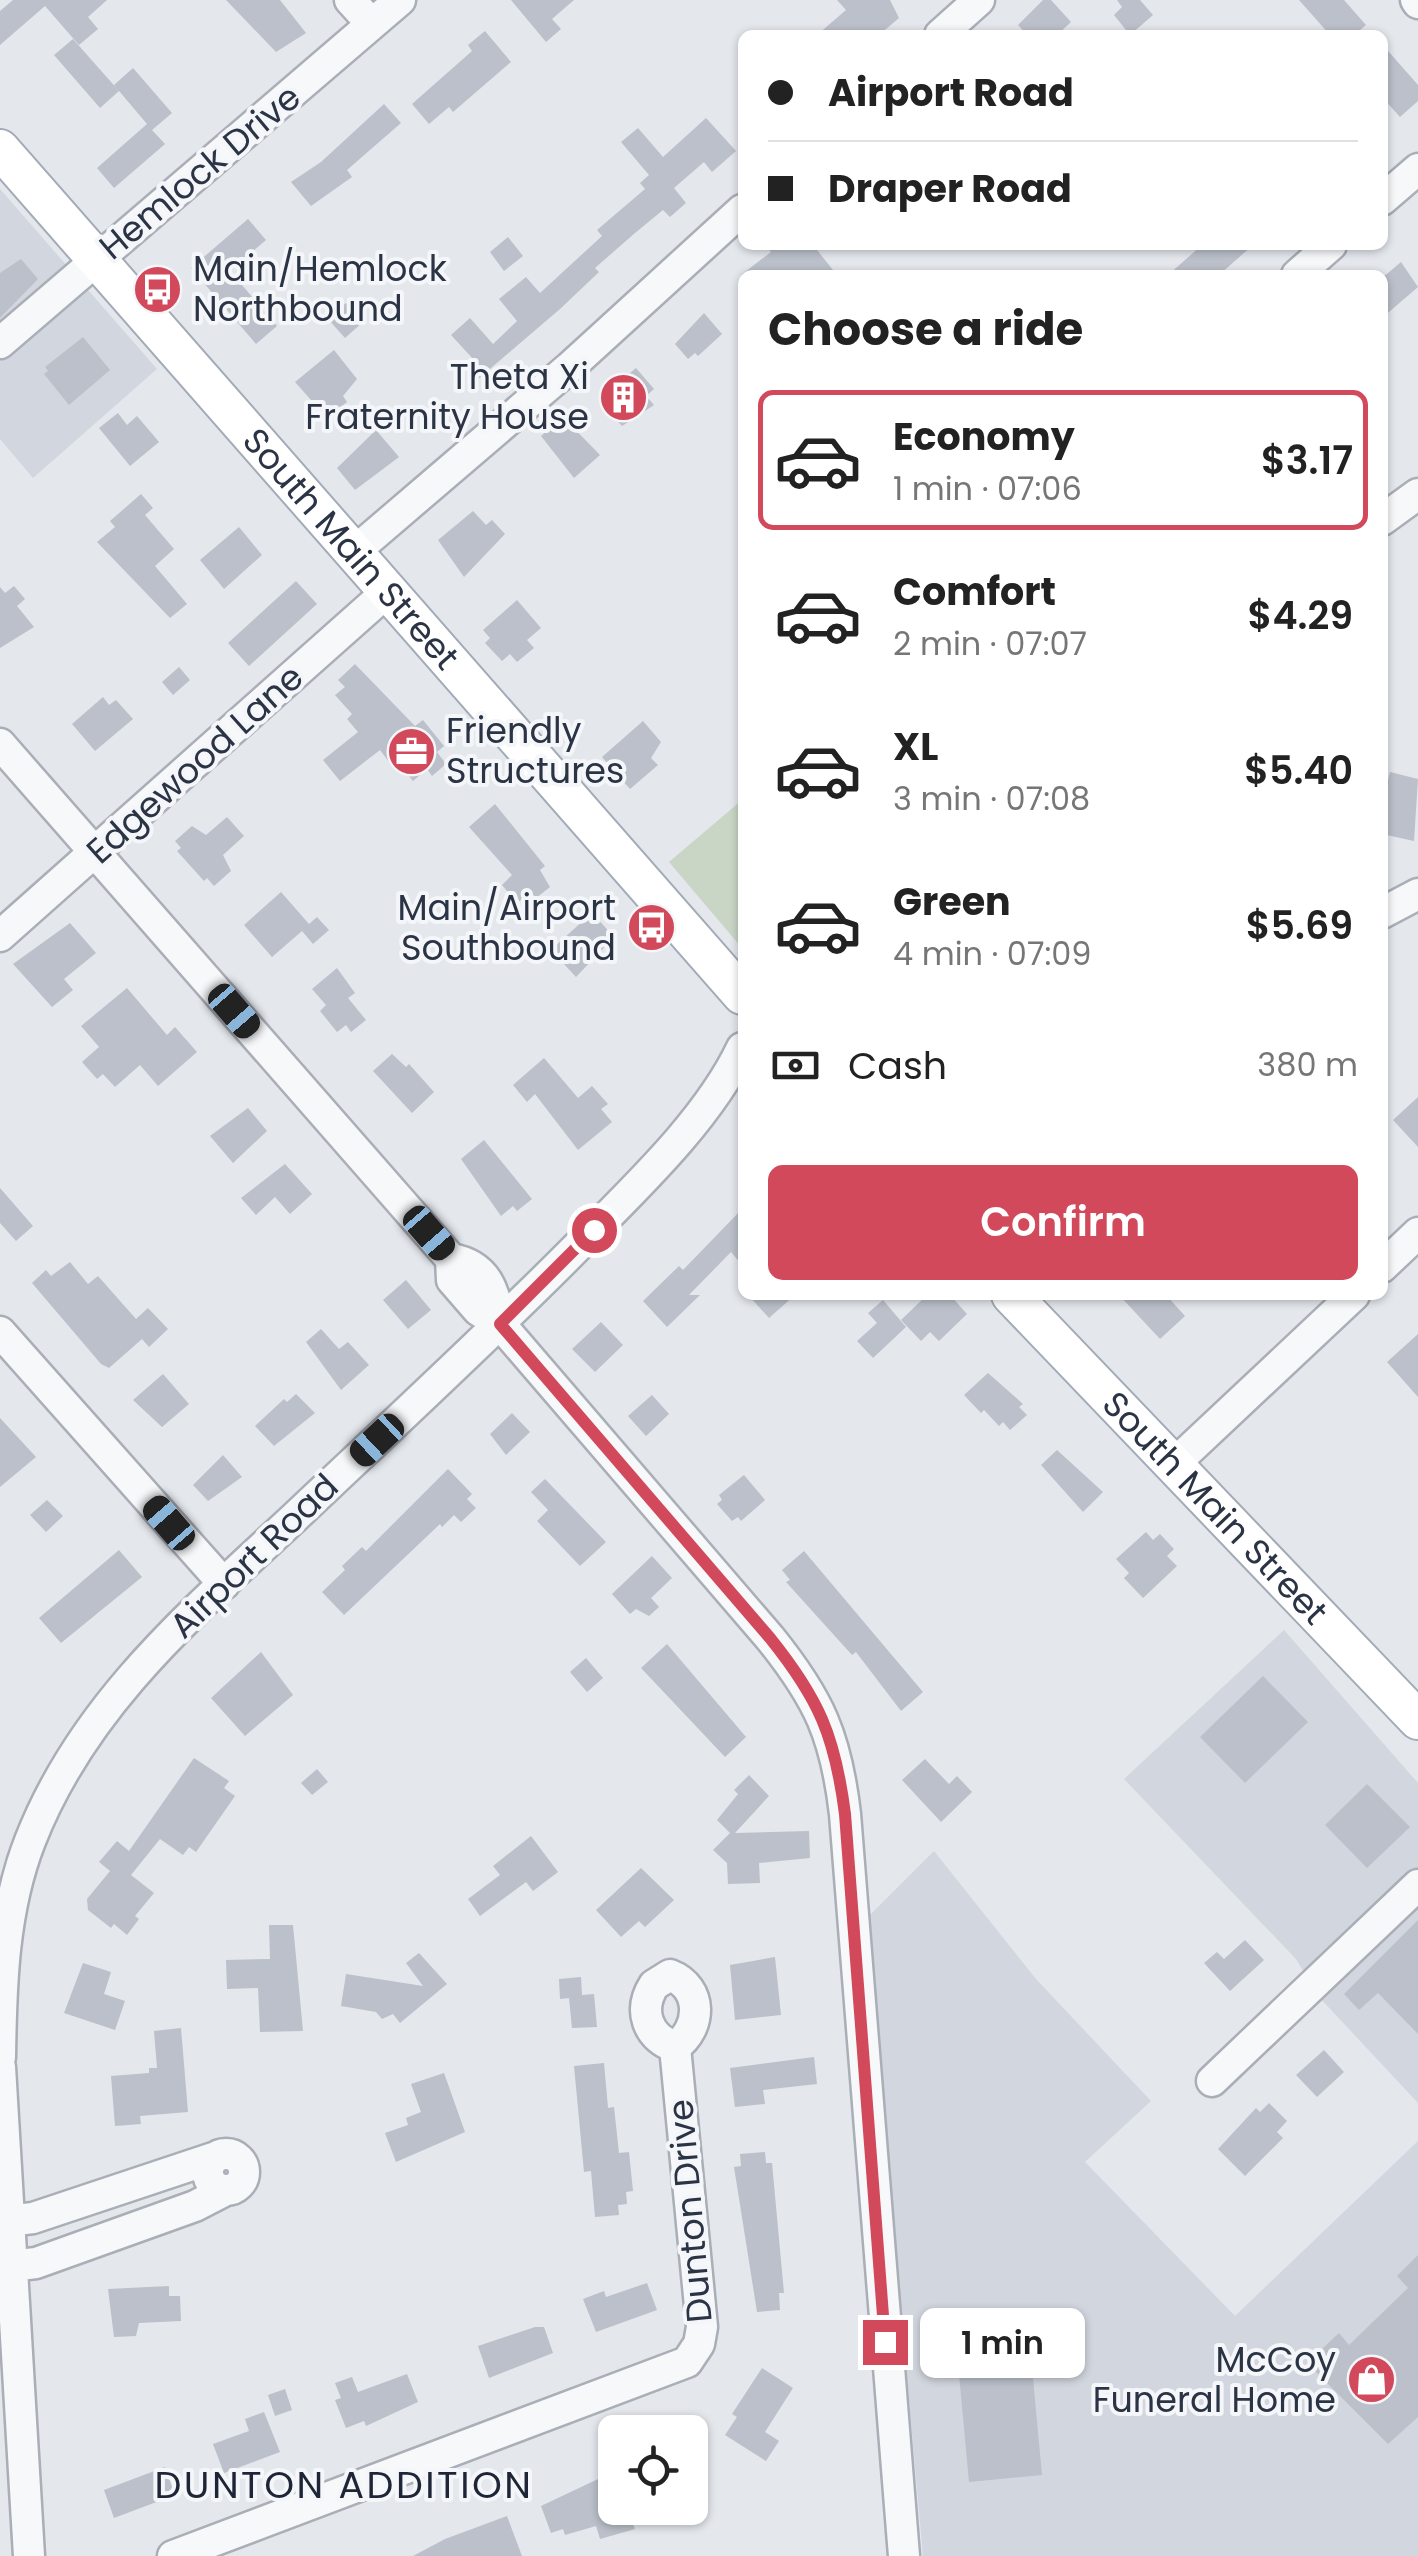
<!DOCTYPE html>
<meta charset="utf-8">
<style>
body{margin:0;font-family:Poppins,sans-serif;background:#f6f6f6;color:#222;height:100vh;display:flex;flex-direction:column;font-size:38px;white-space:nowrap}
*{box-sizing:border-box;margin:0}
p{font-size:32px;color:#767676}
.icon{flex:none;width:55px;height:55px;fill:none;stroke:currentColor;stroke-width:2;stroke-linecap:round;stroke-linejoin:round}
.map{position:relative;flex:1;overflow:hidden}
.details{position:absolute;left:738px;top:270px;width:650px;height:1030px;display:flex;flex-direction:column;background:#fff;border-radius:15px;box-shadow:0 2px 8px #0004}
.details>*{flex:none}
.guide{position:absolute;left:738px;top:30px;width:650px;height:220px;border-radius:15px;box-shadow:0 2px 8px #0004;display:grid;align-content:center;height:220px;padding:0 30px;background:#fff}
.tools{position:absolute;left:598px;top:2415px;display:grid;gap:20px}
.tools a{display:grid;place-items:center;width:110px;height:110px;border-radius:15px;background:#fff;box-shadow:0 2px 8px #0004;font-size:50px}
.end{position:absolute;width:45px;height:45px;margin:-22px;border:12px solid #d1495b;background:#fff;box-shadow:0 0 0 5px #fff}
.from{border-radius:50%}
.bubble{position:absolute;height:70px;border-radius:15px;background:#fff;box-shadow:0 2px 8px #0004;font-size:32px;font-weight:600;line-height:70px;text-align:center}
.car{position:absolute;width:30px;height:60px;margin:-30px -15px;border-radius:12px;box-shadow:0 0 8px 2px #0007;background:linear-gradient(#222 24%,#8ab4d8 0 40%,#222 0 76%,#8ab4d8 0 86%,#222 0)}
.guide b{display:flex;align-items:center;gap:35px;height:95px;font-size:38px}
.guide b+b{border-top:2px solid #e0e0e0}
.guide i{width:25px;height:25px;background:#222}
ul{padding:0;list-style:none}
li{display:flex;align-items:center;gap:30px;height:140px;margin:0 20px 15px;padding:0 10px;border:5px solid transparent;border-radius:15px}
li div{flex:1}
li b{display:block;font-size:38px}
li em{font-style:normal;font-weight:600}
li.active{border-color:#d1495b}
li>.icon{width:90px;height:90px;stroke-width:1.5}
h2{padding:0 30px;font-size:45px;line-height:120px}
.pay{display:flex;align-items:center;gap:25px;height:110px;padding:0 30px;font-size:38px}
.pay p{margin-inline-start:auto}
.cta{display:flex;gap:20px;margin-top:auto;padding:20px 30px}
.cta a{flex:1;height:115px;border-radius:15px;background:#d1495b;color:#fff;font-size:40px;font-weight:600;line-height:115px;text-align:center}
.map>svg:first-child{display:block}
.built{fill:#d2d6de}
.green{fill:#c9d6c5}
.building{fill:#bbc0ca}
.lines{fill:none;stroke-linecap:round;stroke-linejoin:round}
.minor-casing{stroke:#a9aeb7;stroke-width:35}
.major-casing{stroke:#a3abb8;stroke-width:42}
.minor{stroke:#f7f8fa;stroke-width:30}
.major{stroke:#fff;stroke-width:38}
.route{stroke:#d1495b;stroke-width:12}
.labels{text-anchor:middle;stroke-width:8;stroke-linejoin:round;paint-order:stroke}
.street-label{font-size:35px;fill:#2b3445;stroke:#f4f6f9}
.poi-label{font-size:35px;fill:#2b3445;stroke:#f4f6f9;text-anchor:end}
.neighbourhood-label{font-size:38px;letter-spacing:2.5px;fill:#1d2536;stroke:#f4f6f9}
</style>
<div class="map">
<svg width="1418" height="2556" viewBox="0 0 1418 2556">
<rect width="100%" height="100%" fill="#e4e7ec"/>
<!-- built -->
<path class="built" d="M0 189 157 369 33 478 0 439Z
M1284 1630 1418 1783V2103L1319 1997 1296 1959 1124 1779Z
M934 1851 1036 1979 1151 2101 1085 2162 1235 2316 1418 2141V2556H923L866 1919Z"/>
<!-- green -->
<path class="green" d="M742 800V948L669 862Z"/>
<!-- building -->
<path class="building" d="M13 0H107L88 17 98 29 79 45 45 6 0 45V11Z
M226 0H280L306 33 276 52Z
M511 0H574L552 19 561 29 546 42Z
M837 0H890L899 18 879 35H817L846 10Z
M1043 0H1051L1071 22 1057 35H1027L1018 25Z
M1117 0H1140L1153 15 1130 35 1114 15 1122 7Z
M1299 0H1344L1366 25 1354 35H1330Z
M485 31 511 62 453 112 449 107 429 124 412 104 472 51 468 45Z
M73 39 119 91 100 108 54 55Z
M1382 44 1418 85V101L1400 117 1382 97Z
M133 68 172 113 152 130 165 144 114 188 97 168 147 124 114 85Z
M384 104 401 123 347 170 352 177 311 206 291 182 321 162Z
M706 118 736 151 712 172 704 162 674 188 686 203 670 217 663 210 635 233 595 268 599 272 560 309 477 380 467 369 474 360 451 335 470 318 493 344 517 321 499 299 526 277 540 293 602 236 597 230 645 189 640 183 649 175 621 142 638 128 663 157Z
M248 219 266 240 230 271 277 326 256 344 191 268Z
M508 237 523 256 504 271 490 252Z
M765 245H813L837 275H741L771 252Z
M1202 245H1253L1219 275H1168Z
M21 259 38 279 0 318V273Z
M1401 262 1418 287 1382 318V278Z
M346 303 363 322 345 338 328 319Z
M704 313 722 334 698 356 695 353 688 359 675 344Z
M83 337 110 370 69 405 44 374 48 371 45 367Z
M334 350 357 379 343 396 347 402 327 418 295 382Z
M636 368 654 389 646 396 654 405 622 426 599 399Z
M118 413 127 425 137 416 159 442 130 466 99 428Z
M563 417 600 455 574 478 541 436Z
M376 430 399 457 355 490 337 468Z
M141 494 153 508 145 515 174 549 155 566 187 604 170 618 97 542 115 527 110 521Z
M473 511 486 525 492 520 505 534 464 577 438 540Z
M239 527 262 555 224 589 200 560Z
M296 581 317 604 249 666 228 643Z
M14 586 25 599 17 606 34 627 0 648V587L5 593Z
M517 600 541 628 527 640 534 648 517 662 510 654 502 661 485 643 490 638 483 630Z
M355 664 415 726 423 720 444 746 437 752 446 764 432 776 427 769 413 781 394 758 389 762 380 750 340 781 323 760 358 732 347 719 352 714 335 695 345 687 338 680Z
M179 667 190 680 173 695 162 682Z
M103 697 109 705 116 700 133 719 95 751 72 724Z
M643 721 661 742 651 758 658 765 630 789 602 757Z
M1390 772 1418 779 1414 841 1382 834V804Z
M495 804 545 866 540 870 550 887 536 898 531 892 517 903 502 885 512 875 469 827Z
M227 817 244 836 223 855 231 871 214 886 207 878 204 881 177 851 181 848 175 841 192 826 206 835Z
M281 892 309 924 317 917 329 930 313 944 302 931 272 957 244 925Z
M595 916 614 937 576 977 551 950 586 918 589 921Z
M70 923 96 953 64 979 73 990 52 1007 13 964Z
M337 968 355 993 348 998 366 1020 351 1032 346 1025 337 1032 320 1011 326 1005 312 989Z
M127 988 167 1035 175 1027 197 1052 158 1086 140 1065 115 1087 103 1074 97 1079 82 1062 99 1047 81 1026Z
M392 1054 406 1067 409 1064 434 1092 412 1113 373 1071Z
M544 1058 578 1098 592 1086 608 1104 601 1109 612 1122 578 1150 535 1094 527 1102 513 1085Z
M1418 1097V1147L1393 1120Z
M248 1108 267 1131 233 1163 210 1136Z
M484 1140 532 1199 517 1211 513 1206 501 1216 461 1159Z
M285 1164 312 1194 290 1214 275 1197 256 1215 241 1198Z
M0 1188 33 1226 16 1241 0 1223Z
M742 1209V1265L731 1252 689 1295H700L667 1327 643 1301 679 1266 683 1270Z
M70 1262 88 1284 98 1276 136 1319 148 1308 168 1329 149 1347 142 1339 109 1368 101 1364 32 1283 46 1270 51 1276Z
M406 1280 431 1310 408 1329 383 1300Z
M748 1295H795L769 1318Z
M927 1295H950L967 1314 939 1341 930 1332 921 1341 901 1320Z
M1119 1295H1166L1185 1316 1160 1339Z
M883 1300 906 1327 873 1358 857 1341 877 1323 868 1313Z
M601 1322 623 1345 595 1372 572 1349Z
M321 1329 339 1349 348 1342 369 1365 341 1390 306 1342Z
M1418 1334V1397L1387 1362Z
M988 1373 1023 1404 1019 1407 1027 1415 1010 1430 1003 1422 999 1426 984 1410 981 1413 964 1395Z
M163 1374 189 1404 162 1427 133 1400Z
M296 1394 315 1413 274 1446 255 1426 284 1399 287 1402Z
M652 1395 669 1414 646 1436 628 1416Z
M512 1413 530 1432 506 1455 490 1434Z
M0 1418 36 1457 0 1487Z
M1057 1450 1103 1492 1083 1512 1041 1465Z
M223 1455 242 1477 208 1501 193 1485Z
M448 1469 472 1494 467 1499 476 1508 461 1522 454 1515 442 1527 440 1524 344 1615 322 1592 345 1570 342 1566 362 1547 366 1551Z
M744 1475 765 1500 741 1521 738 1517 732 1521 717 1504 722 1500 719 1495Z
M545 1479 606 1542 580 1566 537 1521 548 1510 531 1492Z
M47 1500 63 1516 46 1532 30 1515Z
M1146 1532 1153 1540 1160 1534 1174 1549 1167 1556 1177 1566 1143 1598 1124 1578 1129 1573 1116 1559Z
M119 1550 142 1577 61 1643 39 1618Z
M804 1551 923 1692 901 1711 856 1652 852 1655 786 1582 790 1580 782 1570Z
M652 1556 672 1578 651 1598 659 1607 649 1616 636 1609 630 1614 612 1594Z
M667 1644 746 1737 725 1757 641 1668Z
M261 1652 293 1695 245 1736 211 1698Z
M586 1658 603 1678 587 1692 570 1672Z
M1263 1676 1308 1722 1245 1783 1200 1737Z
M194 1758 229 1781 224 1788 235 1796 196 1852 189 1847 183 1855 160 1839 131 1875 154 1893 135 1916 139 1919 127 1935 114 1924 111 1928 88 1910 87 1899 110 1871 99 1862 117 1841 129 1851Z
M925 1759 949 1784 957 1776 972 1792 941 1822 902 1780Z
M317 1769 328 1782 312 1795 301 1783Z
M749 1775 769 1796 735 1833 809 1831 810 1858 759 1863 760 1883 728 1884 727 1863 713 1850 730 1833 717 1820 738 1794 734 1790Z
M1367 1784 1410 1827 1367 1868 1325 1825Z
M531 1836 558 1872 533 1891 526 1882 480 1916 468 1899 500 1875 493 1866Z
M641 1868 674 1900 645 1927 639 1921 621 1937 596 1910Z
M1418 1920V2034L1378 1993 1359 2010 1344 1994Z
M269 1925H293L303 2031 260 2032 258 1988 227 1989 226 1960 270 1959Z
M1245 1940 1264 1960 1230 1991 1204 1963 1217 1952 1224 1959Z
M419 1953 447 1984 400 2023 393 2014 382 2019 376 2012 341 2006 346 1974 423 1986 406 1963Z
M775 1957 781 2015 735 2020 730 1965Z
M83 1963 111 1972 104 1994 125 2001 115 2030 64 2013Z
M581 1977 582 1995 594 1994 597 2027 572 2028 569 1998 560 1999 559 1979Z
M181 2028 188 2112 140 2116 141 2124 115 2126 111 2076 149 2073V2068H157L154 2031Z
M1324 2050 1344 2072 1317 2097 1296 2075Z
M814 2057 817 2084 763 2090 765 2104 735 2107 730 2068Z
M604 2063 608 2108 614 2107 619 2153 629 2152 633 2191 626 2192 627 2204 618 2205 619 2215 595 2217 591 2171 584 2172 574 2066Z
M444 2073 465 2132 396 2162 385 2133 408 2125 406 2118 421 2112 411 2084Z
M1269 2103 1287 2121 1277 2132 1283 2138 1245 2176 1218 2149 1256 2108 1260 2112Z
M765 2152 766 2163H772L784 2293H779L780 2310 757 2312 734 2167 741 2166 740 2154Z
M1418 2255V2417L1388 2444 1307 2363 1339 2333 1349 2345 1408 2288 1397 2276Z
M647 2283 657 2310 596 2332 583 2299 604 2291 606 2297Z
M169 2286V2296H180L181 2321 139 2323 136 2336 114 2337 108 2289Z
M535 2327H544L553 2353 489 2378 478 2346Z
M1030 2346 1042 2475 969 2482 957 2353Z
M762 2368 793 2388 765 2432 779 2441 766 2461 725 2435 737 2417 732 2414Z
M407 2374 418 2402 366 2426 364 2421 346 2428 335 2400 341 2398 335 2383 352 2377 358 2392Z
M285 2389 292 2410 275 2416 268 2395Z
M264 2412 280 2452 224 2473 213 2444 249 2431 245 2419Z
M165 2467 175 2495 114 2518 104 2490Z
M615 2471V2508H627L635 2529 600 2539 596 2526 565 2535 563 2529 551 2533 541 2506Z
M507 2516 522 2556H413L445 2539Z"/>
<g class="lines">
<defs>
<path id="minor" d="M350 0 372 24
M1416 0 1418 3
M940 35 979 0
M1382 200 1418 169
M1297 275 1331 245
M0 343 400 0
M1382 520 1418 494
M354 552 570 367 742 210
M0 744 451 1259C487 1265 495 1291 500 1324
M1382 913 1418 894
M0 936 388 591
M451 1259 452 1280 478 1310 500 1324 770 1638C819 1699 836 1736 845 1814L904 2556
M1382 1267 1418 1233
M0 1332 224 1584
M1173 1465 1354 1295
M670 1975C703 1988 702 2028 675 2047 647 2037 638 2010 654 1985Z
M0 2057C1 1984 3 1910 30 1841 83 1705 191 1614 295 1517 390 1427 487 1338 579 1245 635 1188 708 1120 742 1048
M0 2067 29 2556
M1212 2081 1418 1885
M208 2172a18 18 0 1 1 36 0a18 18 0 1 1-36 0Z
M8 2221 33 2218 213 2158
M11 2266 36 2263 195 2206 226 2190
M173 2556 687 2362 699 2344 702 2327 675 2047"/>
<g id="major">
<path id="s1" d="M0 149 742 995"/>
<path id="s2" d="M1011 1295 1418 1720"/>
</g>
</defs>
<!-- minor casing -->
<use href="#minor" class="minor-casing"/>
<!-- major casing -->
<use href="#major" class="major-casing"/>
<!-- minor -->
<use href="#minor" class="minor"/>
<!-- major -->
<use href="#major" class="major"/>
</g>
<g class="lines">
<!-- route -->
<path class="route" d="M594 1230 500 1324 770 1638C819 1699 835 1736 845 1814L885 2342"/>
</g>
<!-- icons -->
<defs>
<symbol id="bus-disc" viewBox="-11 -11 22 22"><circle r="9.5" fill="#d1495b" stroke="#f4f6f9"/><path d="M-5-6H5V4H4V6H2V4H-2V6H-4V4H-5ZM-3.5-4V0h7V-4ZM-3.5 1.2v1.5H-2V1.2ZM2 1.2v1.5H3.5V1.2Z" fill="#fff"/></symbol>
<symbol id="building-disc" viewBox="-11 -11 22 22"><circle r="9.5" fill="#d1495b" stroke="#f4f6f9"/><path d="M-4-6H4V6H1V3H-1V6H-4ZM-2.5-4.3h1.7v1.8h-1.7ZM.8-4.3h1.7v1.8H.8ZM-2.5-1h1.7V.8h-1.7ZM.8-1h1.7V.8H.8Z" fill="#fff"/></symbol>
<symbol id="office-disc" viewBox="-11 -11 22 22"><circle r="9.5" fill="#d1495b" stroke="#f4f6f9"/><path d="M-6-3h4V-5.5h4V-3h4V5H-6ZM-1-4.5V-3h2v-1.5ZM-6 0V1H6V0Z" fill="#fff"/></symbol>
<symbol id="shop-disc" viewBox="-11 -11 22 22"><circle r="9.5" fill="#d1495b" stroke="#f4f6f9"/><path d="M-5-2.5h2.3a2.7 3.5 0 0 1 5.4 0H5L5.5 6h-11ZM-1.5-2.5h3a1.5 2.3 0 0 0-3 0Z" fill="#fff"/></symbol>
</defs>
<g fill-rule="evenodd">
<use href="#bus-disc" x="130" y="262" width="55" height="55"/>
<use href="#building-disc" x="596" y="370" width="55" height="55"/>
<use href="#office-disc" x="384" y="724" width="55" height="55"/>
<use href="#bus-disc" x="624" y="900" width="55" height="55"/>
<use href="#shop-disc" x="1344" y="2352" width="55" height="55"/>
</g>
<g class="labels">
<!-- street labels -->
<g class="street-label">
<text transform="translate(200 172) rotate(-40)" y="12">Hemlock Drive</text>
<text dy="12" stroke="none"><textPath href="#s1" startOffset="532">South Main Street</textPath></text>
<text transform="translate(195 764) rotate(-42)" y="12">Edgewood Lane</text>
<text dy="12" stroke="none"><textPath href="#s2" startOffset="295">South Main Street</textPath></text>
<text transform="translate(254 1556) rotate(-44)" y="12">Airport Road</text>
<text transform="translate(690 2211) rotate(-95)" y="12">Dunton Drive</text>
</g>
<!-- poi labels -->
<g class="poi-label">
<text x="193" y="281" text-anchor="start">Main/Hemlock<tspan x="193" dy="40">Northbound</tspan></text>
<text x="589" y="389">Theta Xi<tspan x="589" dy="40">Fraternity House</tspan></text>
<text x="446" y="743" text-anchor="start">Friendly<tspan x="446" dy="40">Structures</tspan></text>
<text x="616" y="920">Main/Airport<tspan x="616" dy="40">Southbound</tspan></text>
<text x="1336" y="2372">McCoy<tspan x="1336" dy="40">Funeral Home</tspan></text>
</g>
<!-- neighbourhood labels -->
<g class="neighbourhood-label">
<text x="344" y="2498">DUNTON ADDITION</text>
</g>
</g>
</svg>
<div class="tools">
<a><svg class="icon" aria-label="locate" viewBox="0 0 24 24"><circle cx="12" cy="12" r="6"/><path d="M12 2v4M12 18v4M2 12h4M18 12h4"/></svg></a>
</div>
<i class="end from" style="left:594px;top:1230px"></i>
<i class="end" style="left:885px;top:2342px"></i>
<div class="bubble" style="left:920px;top:2308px;width:165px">1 min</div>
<i class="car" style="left:234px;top:1011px;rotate:139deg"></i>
<i class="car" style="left:429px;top:1233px;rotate:139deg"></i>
<i class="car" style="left:377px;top:1440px;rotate:227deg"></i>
<i class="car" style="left:169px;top:1523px;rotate:319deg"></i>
<div class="guide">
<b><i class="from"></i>Airport Road</b>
<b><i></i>Draper Road</b>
</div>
<section class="details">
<h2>Choose a ride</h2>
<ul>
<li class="active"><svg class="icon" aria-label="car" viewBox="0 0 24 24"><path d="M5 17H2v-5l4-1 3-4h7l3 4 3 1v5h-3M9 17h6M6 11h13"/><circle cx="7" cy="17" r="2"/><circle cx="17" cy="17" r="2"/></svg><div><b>Economy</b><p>1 min · 07:06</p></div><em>$3.17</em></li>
<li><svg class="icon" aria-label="car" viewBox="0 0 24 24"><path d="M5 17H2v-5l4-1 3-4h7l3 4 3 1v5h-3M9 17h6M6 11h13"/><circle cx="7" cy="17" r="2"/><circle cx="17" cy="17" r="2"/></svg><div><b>Comfort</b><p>2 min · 07:07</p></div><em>$4.29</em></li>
<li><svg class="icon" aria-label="car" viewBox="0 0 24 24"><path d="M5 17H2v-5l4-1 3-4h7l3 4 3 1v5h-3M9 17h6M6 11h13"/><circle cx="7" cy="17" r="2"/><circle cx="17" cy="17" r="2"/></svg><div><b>XL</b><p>3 min · 07:08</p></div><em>$5.40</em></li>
<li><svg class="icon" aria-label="car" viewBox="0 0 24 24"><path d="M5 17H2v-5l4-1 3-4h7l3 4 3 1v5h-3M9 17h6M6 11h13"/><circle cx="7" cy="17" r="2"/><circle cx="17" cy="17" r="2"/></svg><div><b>Green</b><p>4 min · 07:09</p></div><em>$5.69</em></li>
</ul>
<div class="pay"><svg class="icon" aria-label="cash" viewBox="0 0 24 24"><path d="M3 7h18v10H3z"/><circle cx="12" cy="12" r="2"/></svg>Cash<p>380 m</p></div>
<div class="cta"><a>Confirm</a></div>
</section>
</div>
